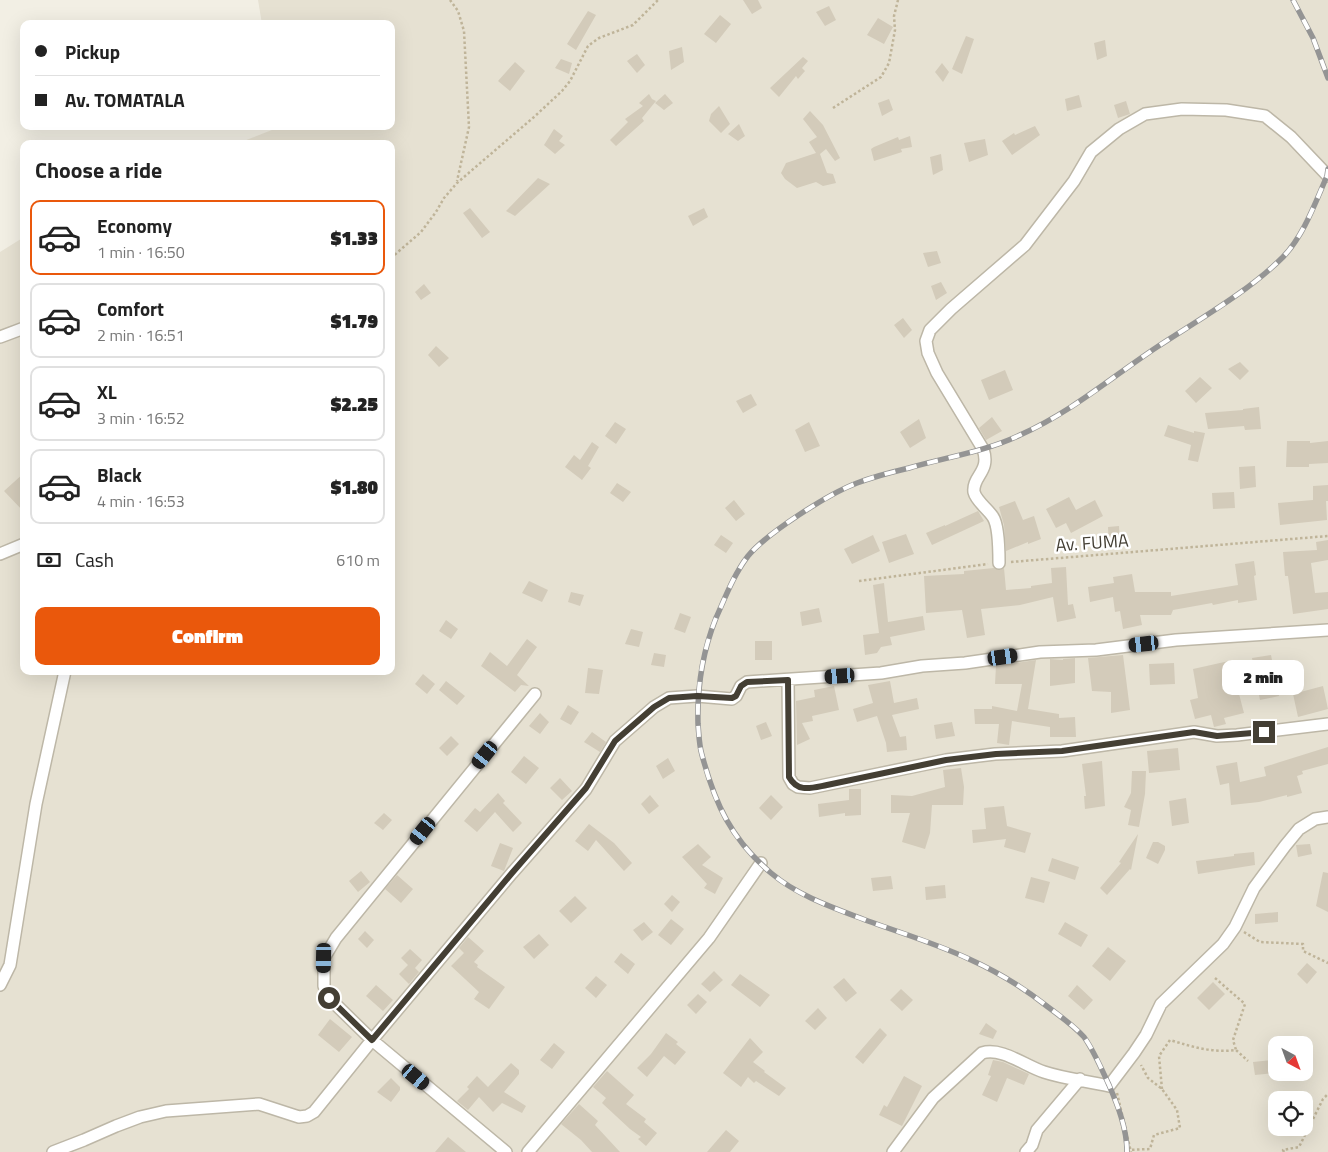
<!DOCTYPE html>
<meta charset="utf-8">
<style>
body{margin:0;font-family:"Titillium Web",sans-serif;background:#f2f2f2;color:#222;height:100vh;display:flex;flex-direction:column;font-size:19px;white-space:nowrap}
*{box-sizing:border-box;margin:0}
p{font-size:16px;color:#767676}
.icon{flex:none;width:28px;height:28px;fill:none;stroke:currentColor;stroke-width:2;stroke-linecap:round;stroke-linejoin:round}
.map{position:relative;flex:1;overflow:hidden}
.details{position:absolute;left:20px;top:140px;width:375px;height:535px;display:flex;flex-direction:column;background:#fff;border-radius:10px;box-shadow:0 5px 20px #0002}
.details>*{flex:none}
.hud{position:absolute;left:20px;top:20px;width:375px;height:110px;border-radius:10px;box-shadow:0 5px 20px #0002;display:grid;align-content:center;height:110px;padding:0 15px;background:#fff}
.needle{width:32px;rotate:139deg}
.fabs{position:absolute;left:1268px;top:1036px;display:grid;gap:10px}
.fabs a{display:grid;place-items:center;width:45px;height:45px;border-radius:10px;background:#fff;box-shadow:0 5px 20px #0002;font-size:25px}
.end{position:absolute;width:22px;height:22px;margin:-11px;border:6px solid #443f34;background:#fff;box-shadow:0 0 0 2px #fff}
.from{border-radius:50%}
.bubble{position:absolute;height:35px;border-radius:10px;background:#fff;box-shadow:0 5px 20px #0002;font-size:16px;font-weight:800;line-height:35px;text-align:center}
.car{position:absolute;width:15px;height:30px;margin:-15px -8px;border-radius:6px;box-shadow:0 0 4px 1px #0007;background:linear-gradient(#222 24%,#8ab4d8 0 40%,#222 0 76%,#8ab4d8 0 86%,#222 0)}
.hud b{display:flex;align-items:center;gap:18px;height:48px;font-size:19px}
.hud b+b{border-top:1px solid #e0e0e0}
.hud i{width:12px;height:12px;background:#222}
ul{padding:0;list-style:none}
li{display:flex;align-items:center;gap:15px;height:75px;margin:0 10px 8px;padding:0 5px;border:2px solid #e0e0e0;border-radius:10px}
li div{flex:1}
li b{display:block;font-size:19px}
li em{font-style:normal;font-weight:800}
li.current{border-color:#ea580c}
li>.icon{width:45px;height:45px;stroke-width:1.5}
h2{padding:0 15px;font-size:22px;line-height:60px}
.pay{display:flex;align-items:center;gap:12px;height:55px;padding:0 15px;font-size:19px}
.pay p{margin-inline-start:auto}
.button{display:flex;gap:10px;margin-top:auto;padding:10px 15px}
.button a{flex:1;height:58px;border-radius:10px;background:#ea580c;color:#fff;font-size:20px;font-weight:800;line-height:58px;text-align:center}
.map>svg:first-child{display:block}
.residential{fill:#e6e1d2;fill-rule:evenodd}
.building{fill:#d3cbba}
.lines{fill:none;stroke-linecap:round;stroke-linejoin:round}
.minor-casing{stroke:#bdb7a7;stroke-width:14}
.path{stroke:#bfb499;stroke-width:2.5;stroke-dasharray:2.5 2.5;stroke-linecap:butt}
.minor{stroke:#fff;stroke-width:11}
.rail-casing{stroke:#949494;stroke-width:5.5}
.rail{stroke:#fff;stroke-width:4;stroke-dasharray:11;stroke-linecap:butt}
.route{stroke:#443f34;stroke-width:6}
.labels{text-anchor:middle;stroke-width:5;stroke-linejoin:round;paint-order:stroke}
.street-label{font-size:18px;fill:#443f34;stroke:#fff}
</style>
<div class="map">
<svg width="1328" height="1152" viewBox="0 0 1328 1152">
<rect width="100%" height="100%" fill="#f2efe4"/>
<!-- residential -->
<path class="residential" d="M258 0H1328V1152H0V252L24 237V671H391V144H236L277 128V126H391V24H262ZM1276 1045H1304V1072H1276ZM1276 1100H1304V1128H1276Z"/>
<!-- building -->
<path class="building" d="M743 0H758L762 8 752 14Z
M829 6 836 20 825 26 816 12Z
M588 11 596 15 576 50 567 44Z
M720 15 731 24 716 43 704 34Z
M878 18 893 27 884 44 867 35Z
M966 36 974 39 962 74 952 69Z
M1105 40 1107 56 1097 60 1094 43Z
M682 47 684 62 671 70 669 51Z
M637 54 645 65 637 73 627 61Z
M803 57 808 61 802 68 805 71 798 79 796 76 779 97 770 88Z
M561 59 572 63 569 74 555 68Z
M515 62 525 71 510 91 498 81Z
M942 63 949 72 943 82 935 72Z
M649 94 652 99 656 101 642 118 644 121 616 146 610 140 628 122 625 119 643 106 639 103Z
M665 94 673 103 664 110 655 103Z
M1079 95 1082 107 1067 111 1065 99Z
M889 99 893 110 882 116 878 103Z
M1126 101 1130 114 1118 118 1114 105Z
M719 106 730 124 721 133 709 121 711 114Z
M810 111 823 125 840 158 835 161 826 149 820 154 827 173 833 174 836 183 823 186 816 182 797 188 785 179 781 173 786 163 816 153 809 142 817 137 803 119Z
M739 124 745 136 738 141 728 134Z
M1035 126 1040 135 1012 155 1002 141 1014 133 1015 135Z
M554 129 563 136 559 141 565 145 555 154 544 145Z
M910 136 912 147 901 149 902 152 874 161 871 149 874 147 898 137 899 140Z
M985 139 988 155 969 162 964 143Z
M941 154 943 170 933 175 930 157Z
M538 178 550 184 515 216 506 211Z
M470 208 490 232 482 238 463 213Z
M704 208 708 217 693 226 688 216Z
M937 251 941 263 928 267 923 253Z
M941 282 947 293 936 300 931 286Z
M424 284 431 293 421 300 415 292Z
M903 318 912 330 904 338 894 325Z
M436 346 449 358 439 367 428 355Z
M1240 362 1249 371 1240 380 1228 369Z
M1005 370 1013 390 989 400 981 380Z
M1200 377 1212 388 1196 403 1185 391Z
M751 394 757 405 743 413 736 401Z
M1259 407 1261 429 1245 430 1244 426 1208 429 1205 413 1243 410V409Z
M992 417 1002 431 986 440 979 428Z
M919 419 926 438 910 448 900 432Z
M615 422 626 429 616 444 605 436Z
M809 422 820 446 805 452 795 430Z
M1168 425 1194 433V431L1205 433 1198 462 1188 460 1191 445 1164 436Z
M1287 441H1310V443L1328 441V463L1309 464V467H1286Z
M592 442 599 447 588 466 591 468 582 480 565 467 574 455 580 460Z
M1255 466 1256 487 1240 489 1239 467Z
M24 473V512L4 491Z
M617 483 631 492 623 502 610 493Z
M1328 485V501H1326L1327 520 1280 525 1278 503 1313 500V486Z
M1234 492 1235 508 1213 509 1212 493Z
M1069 497 1076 510 1095 500 1103 516 1071 533 1066 523 1056 528 1046 509Z
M734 500 745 514 736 521 725 508Z
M1015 501 1023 520 1034 516 1041 539 1028 544V542L1006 551 1004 525 999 507Z
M978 511 984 521 932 545 926 533 945 525V526Z
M1119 526 1120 546 1109 547 1108 527Z
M906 534 914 554 889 563 882 542Z
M721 535 733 543 726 553 714 545Z
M873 535 880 551 852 564 844 549Z
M1328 540V560L1311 563 1315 593 1328 592V609L1293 614 1288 576H1285L1283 552 1317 550 1316 542Z
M1254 561 1256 575 1254 576 1257 600 1238 603V600L1213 605 1212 603 1173 610 1171 615H1140L1142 625 1123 629 1120 611 1115 612 1113 597 1090 602 1088 587 1114 583 1113 577 1132 574 1135 592H1171V596L1238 585 1235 564Z
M1066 567 1068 605 1073 604 1076 618 1057 622 1053 597 1020 605 981 609 985 635 967 638 962 610 926 613 924 576 964 574V571L994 568 1000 570 1004 568 1006 590 1031 588V586L1052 583 1051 568Z
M529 581 548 590 542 602 522 593Z
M884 583 888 622 923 616 925 630 890 637 892 645 881 647 877 653 865 655 863 635 879 633 873 585Z
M571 592 584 595 580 606 568 602Z
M819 608 822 622 802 626 800 612Z
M680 613 691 617 685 633 674 629Z
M446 620 458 629 451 639 439 631Z
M631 629 643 632 639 647 625 644Z
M527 639 537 647 517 675 529 686 521 685 515 692 481 666 490 652 507 666Z
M755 641H772V660H755Z
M654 653 666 655 664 667 651 665Z
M1123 655 1130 710 1111 713V692L1092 691 1088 658Z
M1271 655 1279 696 1260 700 1252 658Z
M1075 658V683L1050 686V659L1063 660V659Z
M1036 660 1028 709 1059 714V718L1075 717 1076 737H1050V727L1012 721 1009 745 997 743 999 724H975L974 709H992V706L1017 711 1022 684H995L996 666Z
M1229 661 1235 695 1239 694 1244 713 1224 718 1226 724 1214 727 1211 715 1195 719 1190 700 1198 698 1193 669Z
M1174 663 1175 684 1150 685 1149 664Z
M588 668 603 670 599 694 585 693Z
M423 674 435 684 427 694 415 684Z
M446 681 465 696 457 705 439 690Z
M890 681 894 703 917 698 919 709 892 715 900 737 906 736 907 750 887 752 886 743 877 716 857 722 853 709 873 703 868 685Z
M834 686 839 710 812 716 813 721 802 723 810 739 797 745 796 701 815 697 814 690Z
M1323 686 1328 709 1298 717 1293 694Z
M568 705 579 712 571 725 560 719Z
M540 713 549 722 540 734 529 726Z
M766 722 772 736 761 740 756 726Z
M952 722 955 736 936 739 934 725Z
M592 732 606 742 600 752 584 742Z
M451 736 459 744 447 756 439 748Z
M1328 747V764L1302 771 1303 774 1297 776 1302 793 1287 797V795L1259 802 1231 805 1229 783 1220 785 1216 766 1237 762 1240 782 1266 776 1264 767Z
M1178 748 1180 770 1149 773 1147 751Z
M524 756 539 768 526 784 511 772Z
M668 758 675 771 663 779 656 766Z
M1102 761 1105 806 1085 809 1084 796H1086L1082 764Z
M961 768 964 787 963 805H932L930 833 925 849 902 842 910 813H891V795L912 796 945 787 943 770Z
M1132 771H1146L1145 794 1139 827 1128 825 1131 810 1124 807 1131 793Z
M560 778 572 791 562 800 550 788Z
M849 789H861V815L845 816V813L819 817 818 804 849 800Z
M498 793 505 801 503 803 522 823 513 832 495 812 477 832 464 821 475 808 480 812Z
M650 795 659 806 649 814 641 804Z
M771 795 783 807 771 820 759 808Z
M1186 798 1189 823 1172 826 1169 801Z
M1004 806 1007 826 1031 833 1025 853 1004 847 1006 839 973 843 972 830 986 829 984 808Z
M384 813 392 820 383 830 374 823Z
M589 824 614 843 632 863 624 871 596 840 588 851 575 841Z
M1138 834 1131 870 1130 869 1107 895 1100 888 1121 863 1119 862Z
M1153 842H1158L1165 846V850L1158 864 1146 858Z
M500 843 513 848 504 871 491 866Z
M698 844 711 857 702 865 723 878 715 894 704 888 707 884 682 857Z
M1310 844 1312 854 1298 857 1296 845Z
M1254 852 1255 865 1198 874 1196 861 1234 856V854Z
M1052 858 1079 867 1075 880 1048 871Z
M361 871 370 882 358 892 349 881Z
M1323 872 1328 873V912L1316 906Z
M397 875 413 889 401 903 385 889Z
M891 876 893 889 873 891 871 878Z
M1031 877 1050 882 1044 903 1025 898Z
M945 885 946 898 926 900 925 887Z
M672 895 680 902 672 912 664 904Z
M575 896 587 908 571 923 559 911Z
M1278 912V922L1255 924V914Z
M671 919 684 929 671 945 658 935Z
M644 922 653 932 642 941 633 930Z
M1065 922 1088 935 1081 947 1058 934Z
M365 931 374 940 367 948 358 939Z
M539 934 549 945 534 959 523 947Z
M468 937 484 951 474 962 478 965 477 967 505 987 489 1009 474 999 479 992 451 966 464 953 459 948Z
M1108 947 1126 961 1110 981 1092 966Z
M410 949 422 960 415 968 419 972 409 984 399 974 408 965 401 958Z
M621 953 635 964 628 974 614 962Z
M1307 963 1317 972 1307 984 1297 974Z
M714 971 723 980 710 992 701 984Z
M740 974 770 995 760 1007 731 985Z
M596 976 607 985 596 998 585 988Z
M844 978 857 993 846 1002 833 987Z
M1213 982 1225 994 1209 1010 1197 998Z
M376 985 393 1000 383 1011 366 996Z
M1077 985 1093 1000 1084 1010 1068 996Z
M901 989 913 1000 902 1011 890 1000Z
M698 994 707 1002 696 1014 687 1005Z
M818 1008 827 1018 815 1030 805 1021Z
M330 1019 352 1037 339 1052 318 1035Z
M986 1023 997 1031 993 1039 979 1034Z
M880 1028 887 1035 863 1064 855 1057Z
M666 1033 678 1042 676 1044 686 1052 675 1065 664 1056 647 1077 637 1068 651 1054Z
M750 1038 763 1052 753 1062 765 1071 764 1072 786 1088 779 1096 756 1081 754 1083 748 1077 741 1087 723 1073Z
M554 1043 565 1052 552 1069 540 1060Z
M993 1060 1003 1062 1029 1074 1024 1085 1007 1078 997 1102 982 1095 991 1076 988 1075Z
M1273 1060 1275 1073 1255 1075 1253 1062Z
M511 1063 519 1070V1074L504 1092 526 1106 522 1113 502 1103 493 1112 479 1097 468 1110 457 1101 469 1089 467 1087 477 1076 488 1087Z
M607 1071 634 1095 626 1104 646 1119 644 1122 657 1133 646 1146 638 1139 641 1137 630 1129 602 1103 606 1098 593 1087Z
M904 1076 922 1086 902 1126 879 1115 884 1105 887 1107Z
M391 1078 400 1087V1090L391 1102 377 1092Z
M579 1104 598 1121 595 1125 620 1152H592L581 1140 561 1124Z
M726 1130 739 1141 730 1152H707Z
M448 1137 466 1152H435Z"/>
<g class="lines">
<defs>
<path id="minor" d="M0 337 24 328
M0 554 24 544
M999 563C999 551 999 526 993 517 988 509 976 501 974 492 972 476 991 472 983 449L937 373 928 353 926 341 930 330 951 309 1025 245 1074 181 1091 152 1119 129 1145 114 1182 109 1226 110 1265 116 1291 137 1328 176
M788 680 789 777 793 784 798 787 810 788 946 760 995 754 1062 751 1194 732 1217 736 1237 735 1328 724
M0 985 10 965 36 804 65 671
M53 1152 84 1140 116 1126 140 1117 166 1111 259 1104 299 1117 307 1116 314 1112 372 1040 512 873 586 789 615 741 654 707 669 698 697 696 732 699 736 696 741 686 747 682 881 673 922 666 965 663 1040 652 1096 650 1176 640 1328 630
M506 1152 372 1040 329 998 324 986V958L336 938 535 694
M528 1152 709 938 761 863
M893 1152 933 1098 982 1053C1002 1047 1025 1066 1044 1072 1065 1079 1088 1081 1109 1086L1134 1053 1146 1035 1161 1004 1223 944 1235 927 1254 888 1285 846 1299 829 1315 819 1328 817
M1026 1152 1032 1145 1037 1130 1080 1079"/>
</defs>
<!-- minor casing -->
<use href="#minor" class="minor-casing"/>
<!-- path -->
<path class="path" d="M450 0 458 11 464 31 469 127 457 181
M833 108 881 77 889 63 895 30 894 16 898 0
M391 258 421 232 436 212 444 198 457 183 534 117 562 91 570 81 588 46 599 38 633 25 658 0
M1011 562 1328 536
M859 581 988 564
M1244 932 1260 942 1303 944V951L1328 963
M1215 978 1245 1004 1233 1040 1236 1050
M1162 1089 1159 1056 1170 1040C1193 1047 1212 1053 1236 1050L1248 1061
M1117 1093 1131 1152
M1127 1150 1150 1149 1154 1135 1180 1128 1177 1110 1162 1089 1148 1078 1141 1065
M1284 1152 1283 1150 1299 1147 1323 1099 1328 1094"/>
<!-- minor -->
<use href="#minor" class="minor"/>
<defs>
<path id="rail" d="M1293 0 1313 38 1328 78
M1127 1152C1127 1129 1118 1106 1109 1085 1102 1070 1094 1051 1084 1037 1074 1026 1060 1016 1048 1007 1024 988 998 972 969 959 937 944 901 933 868 921 834 908 798 896 771 873 731 839 715 804 702 755 699 745 699 735 698 724 697 687 702 653 716 618 725 598 734 574 748 556 767 533 828 494 857 483 873 477 892 472 909 468 947 457 984 452 1020 435 1070 413 1112 377 1157 347 1198 320 1248 292 1283 257 1304 235 1315 203 1327 176L1328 169"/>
</defs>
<!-- rail casing -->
<use href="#rail" class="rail-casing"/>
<!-- rail -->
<use href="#rail" class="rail"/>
</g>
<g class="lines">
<!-- route -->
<path class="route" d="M329 998 372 1040 512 873 586 788 615 741 654 707 669 698 697 696 732 698 736 696 741 686 747 682 788 680 789 777C798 793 811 788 827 785L946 760 996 754 1062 751 1194 732 1217 736 1264 732"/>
</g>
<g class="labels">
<!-- street labels -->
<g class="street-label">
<text transform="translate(1092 543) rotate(-4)" y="6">Av. FUMA</text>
</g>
</g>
</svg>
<div class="fabs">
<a><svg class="needle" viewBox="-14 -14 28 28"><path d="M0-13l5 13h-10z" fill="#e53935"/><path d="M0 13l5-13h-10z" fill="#767676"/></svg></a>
<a><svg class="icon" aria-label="locate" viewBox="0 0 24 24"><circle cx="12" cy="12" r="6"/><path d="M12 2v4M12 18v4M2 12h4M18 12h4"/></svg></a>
</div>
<i class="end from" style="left:329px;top:998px"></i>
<i class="end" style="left:1264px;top:732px"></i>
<div class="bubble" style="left:1222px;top:660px;width:82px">2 min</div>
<i class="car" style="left:1144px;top:644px;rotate:264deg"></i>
<i class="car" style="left:1003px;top:657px;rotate:82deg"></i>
<i class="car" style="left:840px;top:676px;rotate:266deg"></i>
<i class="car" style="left:485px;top:755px;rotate:219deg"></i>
<i class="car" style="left:423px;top:831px;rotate:219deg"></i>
<i class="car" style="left:324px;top:958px;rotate:181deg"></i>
<i class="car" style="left:416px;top:1077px;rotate:130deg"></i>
<div class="hud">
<b><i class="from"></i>Pickup</b>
<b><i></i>Av. TOMATALA</b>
</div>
<section class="details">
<h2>Choose a ride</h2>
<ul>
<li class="current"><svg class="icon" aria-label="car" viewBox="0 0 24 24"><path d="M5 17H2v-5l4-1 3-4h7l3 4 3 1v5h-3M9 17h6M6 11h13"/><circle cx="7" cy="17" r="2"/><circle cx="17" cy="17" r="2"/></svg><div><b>Economy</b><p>1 min · 16:50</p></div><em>$1.33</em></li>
<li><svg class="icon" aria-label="car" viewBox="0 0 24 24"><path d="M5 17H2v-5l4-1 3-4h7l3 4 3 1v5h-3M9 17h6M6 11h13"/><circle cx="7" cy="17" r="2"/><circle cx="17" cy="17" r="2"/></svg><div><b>Comfort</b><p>2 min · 16:51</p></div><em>$1.79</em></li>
<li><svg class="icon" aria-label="car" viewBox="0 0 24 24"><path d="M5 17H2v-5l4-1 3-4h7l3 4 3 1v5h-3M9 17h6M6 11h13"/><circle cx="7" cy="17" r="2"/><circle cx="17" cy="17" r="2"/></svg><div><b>XL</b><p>3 min · 16:52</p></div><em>$2.25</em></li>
<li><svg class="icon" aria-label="car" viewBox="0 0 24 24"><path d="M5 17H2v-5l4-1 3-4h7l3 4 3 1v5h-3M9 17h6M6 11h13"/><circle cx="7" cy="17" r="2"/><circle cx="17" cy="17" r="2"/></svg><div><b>Black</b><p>4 min · 16:53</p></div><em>$1.80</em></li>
</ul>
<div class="pay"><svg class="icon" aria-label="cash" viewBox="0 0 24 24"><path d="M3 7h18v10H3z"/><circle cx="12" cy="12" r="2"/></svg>Cash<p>610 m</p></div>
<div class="button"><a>Confirm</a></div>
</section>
</div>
